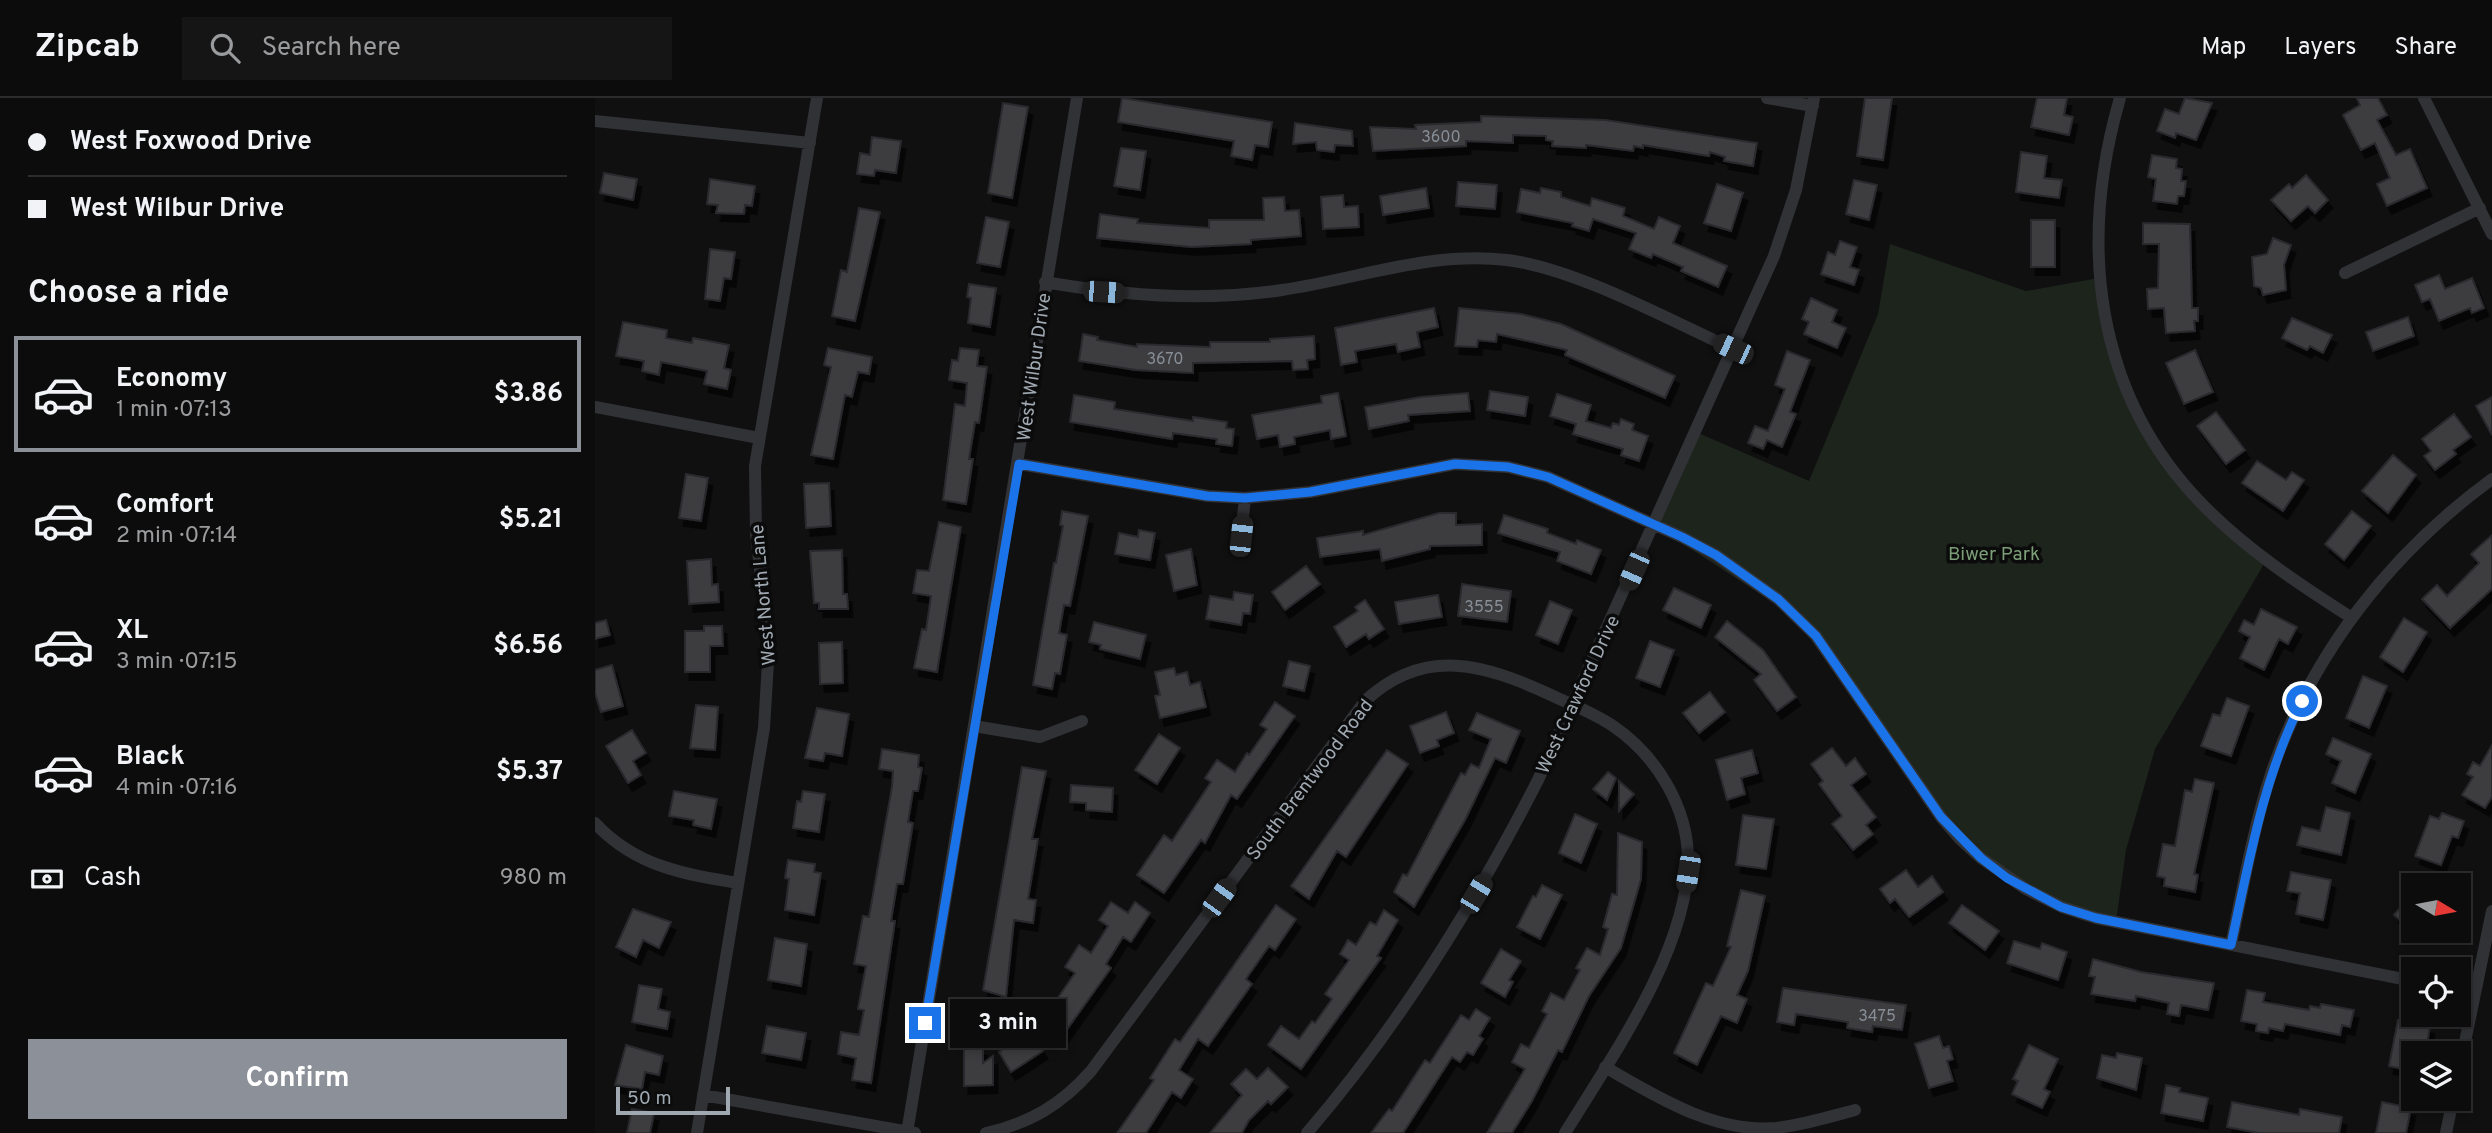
<!DOCTYPE html>
<meta charset="utf-8">
<style>
body{margin:0;font-family:Overpass,sans-serif;background:#151516;color:#f1f3f6;height:100vh;display:flex;flex-direction:column;font-size:26px;white-space:nowrap}
*{box-sizing:border-box;margin:0}
p{font-size:23px;color:#9a9b9d}
.icon{flex:none;width:38px;height:38px;fill:none;stroke:currentColor;stroke-width:2;stroke-linecap:round;stroke-linejoin:round}
.map{position:relative;flex:1;overflow:hidden}
.details{display:flex;flex-direction:column;background:#0c0c0d;width:595px}
.details>*{flex:none}
.hud{display:grid;align-content:center;height:154px;padding:0 28px;background:#0c0c0d}
.needle{width:46px;rotate:100deg}
.tools{position:absolute;left:1806px;top:775px;display:grid;gap:14px}
.tools a{display:grid;place-items:center;width:70px;height:70px;border-radius:0px;background:#0c0c0d;box-shadow:0 4px 10px #0003,0 0 0 2px #2c2c2e;font-size:35px}
.scale{position:absolute;left:21px;bottom:18px;width:114px;box-sizing:border-box;padding-left:7px;border:4px solid #a0a9b2;border-top:0;font-size:19px;line-height:24px;white-space:nowrap;color:#a0a9b2;-webkit-text-stroke:5px #0b0b0c;paint-order:stroke}
.end{position:absolute;width:32px;height:32px;margin:-16px;border:9px solid #1a73e8;background:#fff;box-shadow:0 0 0 4px #fff}
.from{border-radius:50%}
.bubble{position:absolute;height:49px;border-radius:0px;background:#0c0c0d;box-shadow:0 4px 10px #0003,0 0 0 2px #2c2c2e;font-size:23px;font-weight:700;line-height:49px;text-align:center}
.car{position:absolute;width:21px;height:42px;margin:-21px -10px;border-radius:9px;box-shadow:0 0 5px 2px #0007;background:linear-gradient(#222 24%,#8ab4d8 0 40%,#222 0 76%,#8ab4d8 0 86%,#222 0)}
.hud b{display:flex;align-items:center;gap:24px;height:66px;font-size:26px}
.hud b+b{border-top:2px solid #2c2c2e}
.hud i{width:18px;height:18px;background:#f1f3f6}
ul{padding:0;list-style:none}
li{display:flex;align-items:center;gap:21px;height:116px;margin:0 14px 10px;padding:0 14px;border:4px solid transparent;border-radius:0px}
li div{flex:1}
li b{display:block;font-size:26px}
li em{font-style:normal;font-weight:700}
li.active{border-color:#8c9099}
li>.icon{width:63px;height:63px;stroke-width:1.5}
h2{padding:0 28px;font-size:32px;line-height:84px}
.pay{display:flex;align-items:center;gap:18px;height:77px;padding:0 28px;font-size:26px}
.pay p{margin-inline-start:auto}
.cta{display:flex;gap:14px;margin-top:auto;padding:14px 28px}
.cta a{flex:1;height:80px;border-radius:0px;background:#8c9099;color:#fff;font-size:28px;font-weight:700;line-height:80px;text-align:center}
header{display:flex;align-items:center;gap:42px;box-sizing:border-box;height:98px;padding:0 35px;background:#0c0c0d;border-bottom:2px solid #2c2c2e}
header strong{font-size:33px}
nav{display:flex;gap:38px;margin-inline-start:auto;font-size:24px}
.search{width:490px;height:63px;background:#151516;display:flex;align-items:center;gap:18px;box-sizing:border-box;padding:0 24px;border-radius:0px;color:#9a9b9d;font-size:26px}
main{display:flex;flex:1;min-height:0}
.map>svg:first-child{display:block}
.green{fill:#1c241c}
.building{fill:#3c3e41;stroke:#2a2a2d;stroke-width:2;filter:url(#shadow)}
.lines{fill:none;stroke-linecap:round;stroke-linejoin:round}
.street{stroke:#313236;stroke-width:12}
.route{stroke:#1a73e8;stroke-width:9}
.labels{text-anchor:middle;stroke-width:7;stroke-linejoin:round;paint-order:stroke}
.number-label{font-size:16px;fill:#878e96}
.street-label{font-size:19px;fill:#a0a9b2;stroke:#0b0b0c}
.park-label{font-size:19px;fill:#7b9e77;stroke:#0b0b0c}
</style>
<header>
<strong>Zipcab</strong>
<div class="search"><svg class="icon" aria-label="search" viewBox="0 0 24 24"><circle cx="10" cy="10" r="6"/><path d="M15 15l6 6"/></svg>Search here</div>
<nav><a>Map</a><a>Layers</a><a>Share</a></nav>
</header>
<main>
<section class="details">
<div class="hud">
<b><i class="from"></i>West Foxwood Drive</b>
<b><i></i>West Wilbur Drive</b>
</div>
<h2>Choose a ride</h2>
<ul>
<li class="active"><svg class="icon" aria-label="car" viewBox="0 0 24 24"><path d="M5 17H2v-5l4-1 3-4h7l3 4 3 1v5h-3M9 17h6M6 11h13"/><circle cx="7" cy="17" r="2"/><circle cx="17" cy="17" r="2"/></svg><div><b>Economy</b><p>1 min · 07:13</p></div><em>$3.86</em></li>
<li><svg class="icon" aria-label="car" viewBox="0 0 24 24"><path d="M5 17H2v-5l4-1 3-4h7l3 4 3 1v5h-3M9 17h6M6 11h13"/><circle cx="7" cy="17" r="2"/><circle cx="17" cy="17" r="2"/></svg><div><b>Comfort</b><p>2 min · 07:14</p></div><em>$5.21</em></li>
<li><svg class="icon" aria-label="car" viewBox="0 0 24 24"><path d="M5 17H2v-5l4-1 3-4h7l3 4 3 1v5h-3M9 17h6M6 11h13"/><circle cx="7" cy="17" r="2"/><circle cx="17" cy="17" r="2"/></svg><div><b>XL</b><p>3 min · 07:15</p></div><em>$6.56</em></li>
<li><svg class="icon" aria-label="car" viewBox="0 0 24 24"><path d="M5 17H2v-5l4-1 3-4h7l3 4 3 1v5h-3M9 17h6M6 11h13"/><circle cx="7" cy="17" r="2"/><circle cx="17" cy="17" r="2"/></svg><div><b>Black</b><p>4 min · 07:16</p></div><em>$5.37</em></li>
</ul>
<div class="pay"><svg class="icon" aria-label="cash" viewBox="0 0 24 24"><path d="M3 7h18v10H3z"/><circle cx="12" cy="12" r="2"/></svg>Cash<p>980 m</p></div>
<div class="cta"><a>Confirm</a></div>
</section>
<div class="map">
<svg width="1897" height="1035" viewBox="0 0 1897 1035">
<defs>
<filter id="shadow"><feDropShadow dx="4.5" dy="8" stdDeviation="0" flood-color="#0009"/></filter>
</defs>
<rect width="100%" height="100%" fill="#101011"/>
<!-- green -->
<path class="green" d="M1295 146 1431 193 1504 180 1542 313 1587 384 1672 461 1560 651 1531 752 1521 824 1467 809 1386 760 1339 707 1210 525 1059 427 1101 334 1214 383 1283 216Z"/>
<!-- building -->
<path class="building" d="M527 0 677 24 673 49 660 47 657 62 636 58 639 43 523 24Z
M1270 0H1297L1288 62 1262 58Z
M1442 0H1472L1469 17 1478 19 1474 37 1436 29Z
M1590 0 1617 5 1601 42 1581 35 1580 40 1562 33 1570 11 1584 16Z
M1762 0H1783L1792 17 1782 22 1801 57 1815 51 1832 90 1792 108 1782 86 1795 80 1780 45 1766 52 1748 17 1765 7Z
M408 5 433 9 417 100 393 95Z
M886 18 1010 22 1162 45 1158 68 1129 63 1130 59 1115 54 1114 58 1048 47V50L1039 48 1038 53 991 47V50L957 48 958 43 951 42V38L918 37V45L871 43V48L778 53 775 29 821 31 820 27 886 24Z
M700 25 757 33 758 48 740 47 739 54 722 52 721 44 698 46Z
M277 39 306 43 301 75 280 72 279 78 262 76 265 55 275 57Z
M526 50 551 53 545 92 519 88Z
M1426 54 1452 58 1449 80 1467 82 1464 100 1421 94Z
M1557 57 1582 61 1581 70 1587 71 1586 83H1591L1589 98H1583L1582 106 1558 103 1561 81 1553 79Z
M9 75 42 81 38 102 5 95Z
M1711 77 1733 102 1720 115 1713 108 1696 123 1676 102 1694 86 1697 90Z
M115 81 160 88 157 108 150 107 149 116 121 115 123 107 112 106Z
M1259 82 1282 87 1274 122 1251 116Z
M863 84 902 87 900 111 861 108Z
M1122 86 1148 95 1136 133 1109 125Z
M831 90 834 110 788 117 785 98Z
M946 90 966 94V99L995 108 997 100 1030 110 1028 118 1059 131 1064 119 1085 128 1078 145 1132 168 1123 189 1086 173 1088 169 1058 156 1056 160 1034 151 1041 135 998 121 994 133 977 128 978 125 922 114 926 91 945 95Z
M748 97 749 109 763 108 764 129 728 131 726 99Z
M689 99 690 113 704 112 706 138 656 142V146L597 149 502 140 505 116 543 121 542 125 614 130V122H669L668 100Z
M264 110 285 114 260 223 237 218 246 172 252 174Z
M391 119 414 124 405 169 382 165Z
M1436 122H1460V169H1436Z
M1548 125 1595 126 1597 210H1603V223H1599L1600 233 1571 235 1569 210 1553 211 1552 191 1563 190 1564 146H1548Z
M1678 140 1696 147 1689 167 1691 192 1668 197 1666 190 1659 188 1657 159 1672 156Z
M1245 143 1262 149 1255 169 1264 172 1259 187 1226 176 1233 154 1240 157Z
M115 151 140 154 136 181 129 180 125 203 110 201Z
M1844 177 1850 191 1877 180 1889 210 1877 215 1875 210 1844 223 1835 201 1827 204 1820 187Z
M374 186 401 190 395 229 373 225 376 200 372 199Z
M1216 200 1242 212 1237 224 1251 230 1242 250 1209 236 1214 224 1207 221Z
M839 210 843 229 822 234 825 249 803 254 801 246 760 253 762 264 746 267 740 230Z
M864 210 926 216 966 226 1080 278 1070 300 970 257 972 252 902 236 901 244 883 242 882 249 860 248Z
M1813 219 1819 238 1778 253 1771 234Z
M1697 220 1737 237 1728 255 1715 248 1712 252 1687 240Z
M28 224 72 232 71 240 97 245 98 240 134 247 129 270 136 272 132 291 109 286 112 273 66 264 64 277 47 273 49 263 21 258Z
M488 236 503 239 502 242 542 249V246L615 249V244H675V241L719 238 720 261 712 262 713 271 698 272 697 263 598 265V275L541 272 484 263Z
M233 250 277 259 274 276 263 274 257 299 250 297 238 361 216 357 236 269 229 267Z
M365 250 384 252 382 268 392 269 384 325 380 324 374 361H378L371 406 348 402 360 306 370 308 372 285 354 282 357 262 363 263Z
M1600 252 1618 294 1589 306 1571 265Z
M1192 253 1215 262 1195 314 1201 316 1187 349 1172 342 1168 351 1153 345 1160 328 1173 333 1190 291 1180 287Z
M895 293 933 299 930 318 892 312Z
M743 295 751 338 736 341 735 332 699 339 700 346 685 349 683 337 662 341 657 317 727 305 726 298Z
M873 295 875 313 813 317 814 323 774 331 770 309 826 299Z
M962 296 996 307 991 323 1016 330 1018 325 1024 327 1026 321 1039 326 1037 332 1053 338 1044 363 1026 357 1028 351 978 336 981 326 955 318Z
M479 297 520 304 519 311 598 323V319L632 324 631 330 639 331 637 348 621 346 622 341 578 335 577 341 475 324Z
M1897 299V337L1881 308Z
M1621 314 1650 352 1631 366 1602 328Z
M1859 316 1876 339 1858 352 1861 356 1840 372 1829 358 1836 353 1827 341Z
M1798 357 1821 377 1793 415 1767 393Z
M1662 363 1691 382 1697 374 1709 382 1688 413 1647 385Z
M91 376 113 380 106 423 84 420Z
M234 385 236 428 211 430 209 386Z
M467 413 493 418 475 508 469 507 464 535 472 537 465 576 460 575 457 591 438 587 459 465H461L468 428 465 427Z
M1757 413 1776 428 1749 462 1730 446Z
M844 415H861V427L887 426V447L835 448V451L787 463 785 451 725 459 722 440 768 433V437Z
M909 417 953 431 952 435 981 446 982 442 1006 452 996 476 962 463 965 454 903 435Z
M344 424 366 429 342 574 319 570 327 531 331 532 336 498 318 495 322 472 334 473Z
M544 432 560 435 555 462 520 456 524 435 543 439Z
M1897 437V491L1855 530 1827 501 1842 487 1852 498 1884 465 1876 456Z
M596 451 602 487 579 493 571 457Z
M247 452 248 496H252L253 511H224V505H219L215 453Z
M116 461 117 487 123 486 124 504 94 506 92 463Z
M711 468 725 486 690 512 677 494Z
M867 486 916 493 912 524 863 518Z
M1079 490 1116 507 1106 530 1068 512Z
M639 494 658 497 655 516 648 515 646 527 611 521 615 498 638 502Z
M843 497 847 519 804 526 800 504Z
M770 502 789 531 774 541 771 536 751 549 739 529 763 513 760 509Z
M955 503 977 512 963 546 941 537Z
M1666 511 1702 529 1693 546 1684 541 1669 572 1645 560 1655 539 1644 533 1649 522 1659 527Z
M1809 520 1832 534 1808 574 1785 559Z
M11 522 15 537 0 541V525Z
M1132 523 1168 552 1201 599 1182 613 1159 582 1166 576 1120 539Z
M499 524 551 537 545 561 505 551 506 547 494 544Z
M109 528H127L128 548H115V574H90V533H109Z
M1055 543 1079 552 1065 589 1041 580Z
M247 544 248 585 225 586 224 545Z
M694 563 715 568 709 593 688 588Z
M17 567 28 608 6 614 0 595V572Z
M579 570 581 577 592 574 595 587 605 584 611 609 565 620 560 598 565 597 560 574Z
M1768 578 1792 588 1774 630 1751 620Z
M1115 594 1130 614 1104 635 1088 615Z
M1632 600 1654 608 1636 658 1606 648 1618 616 1625 618Z
M680 604 700 618 642 701 636 697 610 745 606 742 569 795 542 777 569 737 577 743 616 684 610 680 622 662 640 674 652 655 654 657 672 631 665 627Z
M101 607 123 609 120 652 95 650Z
M222 610 254 616 247 658 230 655 228 663 210 660Z
M851 614 859 635 842 642 844 648 825 655 815 628Z
M882 615 925 633 911 665 900 660 870 722 819 809 799 794 808 776 812 778 866 675 870 677 876 666 884 670 896 641 874 632Z
M37 632 51 655 38 663 46 677 33 685 11 648Z
M564 636 585 650 562 686 540 672Z
M1738 640 1776 656 1760 695 1737 685 1746 663 1731 656Z
M1897 647V699L1890 710 1867 697 1878 679 1872 676 1878 664 1885 668Z
M1237 650 1251 668 1260 660 1271 676 1256 687 1281 719 1271 727 1278 736 1258 752 1237 726 1247 718 1224 686 1228 683 1216 666Z
M287 651 324 657 323 669 327 670 323 693H318L313 724 318 725 308 786H302L296 823H300L276 985 257 982 261 960 243 956 246 934 264 937 269 912 263 911 271 868 259 866 268 818 274 819 297 689 298 673 284 671Z
M792 652 813 666 751 759 742 753 714 801 696 788Z
M1157 652 1163 675 1146 680 1150 696 1132 702 1121 662Z
M427 669 451 673 437 741H443L433 801 441 802 438 825 419 822 411 899 388 892Z
M1013 674 1021 680 1012 702 998 691Z
M1600 681 1619 685 1599 776 1603 777 1600 794 1569 788 1570 780 1562 778 1568 746 1580 748 1590 692 1597 694Z
M1024 683 1039 696 1024 713Z
M476 687 518 690 517 714 491 712V705L475 704Z
M79 693 122 701 116 731 98 727 99 722 74 718Z
M208 693 230 696 224 734 198 730 202 703 206 704Z
M1731 709 1755 715 1746 757 1702 747 1707 729 1725 733Z
M1847 715 1869 723 1863 740 1857 738 1846 767 1820 758 1835 718 1844 721Z
M980 716 1002 726 986 765 964 755Z
M1148 717 1179 721 1171 771 1141 767Z
M1023 735 1047 744 1046 781 1026 850 994 898 967 954 963 952 937 1003 917 1035H892L930 971 917 964 926 946 934 950 952 916 947 913 956 895 969 902 985 872 981 870 992 850 1005 857 1013 831 1008 829 1017 796 1022 797Z
M193 762 220 766 219 774 226 775 219 817 190 812 194 781 190 780Z
M1311 772 1323 789 1337 778 1348 794 1314 819 1300 801 1295 805 1285 791Z
M1696 774 1736 782 1728 822 1701 816 1705 795 1692 793Z
M947 787 967 797 945 841 922 829 938 798 941 799Z
M1146 792 1170 798 1153 873 1142 897 1152 901 1142 925 1126 918 1102 967 1079 955 1111 885 1118 888 1136 849 1132 848Z
M1818 795V833L1799 817Z
M516 804 533 815 540 804 555 815 536 844 528 839 511 866 516 870 468 937 447 923 480 875 470 869 484 847 496 855 513 828 504 822Z
M681 807 701 821 680 852 674 848 651 881 657 886 613 948 603 941 584 972 598 981 586 1000 577 994 551 1035H522L559 982 555 980 580 941 585 944Z
M1367 807 1404 833 1390 852 1354 825Z
M38 811 76 824 64 850 48 842 41 859 21 849Z
M789 812 803 822 782 858 786 860 706 971 673 947 686 928 704 941 717 923 720 925 737 901 730 896 754 862 745 856 753 842 761 847 775 824 781 827Z
M180 840 212 846 206 888 173 882Z
M1419 843 1445 851 1447 845 1472 854 1463 882 1412 865Z
M906 851 926 863 914 882 918 884 910 899 886 885Z
M1498 861 1546 874 1619 885 1613 912 1586 907 1584 918 1572 916 1574 905 1541 898 1540 903 1496 896 1500 879 1494 878Z
M44 887 67 891 63 911 75 914 72 931 37 924Z
M1188 890 1311 907 1307 932 1278 928 1277 934 1252 930 1253 924 1201 916 1199 927 1182 924Z
M1652 892 1670 895 1668 904 1714 912 1715 908 1725 910 1726 906 1759 912 1755 929 1747 927 1745 937 1690 926 1688 933 1674 930 1673 935 1661 933 1662 926 1646 923Z
M881 911 895 920 884 938 888 941 878 957 872 954 865 964 857 959 808 1035H776L794 1011 797 1013 830 962 835 965 866 917 874 922Z
M1803 922 1835 928 1832 946 1822 944 1817 973 1794 968Z
M172 928 211 935 206 962 167 955Z
M433 929 448 953 416 974 404 954 422 942 420 938Z
M1344 938 1348 950 1354 948 1358 961 1352 963 1358 983 1334 990 1320 946Z
M31 947 68 958 64 977 50 974 47 991 20 987Z
M1434 947 1463 961 1449 991 1455 994 1447 1010 1417 996 1423 983 1418 981Z
M369 948 388 950V965L398 958V987L369 988Z
M1522 955 1547 960 1541 992 1502 980 1507 957 1521 960Z
M673 970 693 989 676 1006 673 1003 654 1022 647 1035H615L647 997 636 986 651 971 662 981Z
M1571 987 1585 990 1584 994 1613 1000 1608 1023 1566 1015Z
M1637 1004 1704 1017 1705 1011 1747 1019 1744 1035H1664L1632 1029Z
M1787 1004 1816 1010 1811 1035H1781Z
M37 1011 59 1015 55 1035H32Z"/>
<g class="lines">
<!-- street -->
<path class="street" d="M1172 0 1218 8
M1525 0C1483 145 1499 296 1608 407 1651 451 1705 487 1757 520
M1829 0 1897 136
M0 23 215 45
M1750 175 1885 110
M450 184C529 198 608 204 687 192 763 181 834 153 912 162 980 170 1074 222 1138 251
M0 309 164 340
M424 366 613 398 650 400 715 394 860 366 913 369 953 379 1087 439 1121 457 1183 501 1221 538 1346 719 1365 741 1386 760 1431 791 1467 809 1501 820 1818 883
M646 437 650 400
M379 628 445 639 487 623
M0 725C40 768 88 776 143 785
M1636 847C1648 790 1658 731 1676 676 1716 556 1796 455 1897 381
M1864 891 1880 894
M1010 969C1062 999 1119 1035 1181 1030 1208 1027 1234 1019 1260 1012
M1864 973 1897 813
M108 997 320 1035
M102 1035 169 630 174 548 161 436 160 368 222 0
M312 1035 482 0
M391 1035C435 1025 466 1007 496 973L770 603C830 547 891 567 956 597 977 607 999 615 1018 628 1061 657 1093 709 1093 762 1093 852 1016 960 970 1035
M712 1035C804 928 879 807 943 682L1179 158 1201 92 1219 0
M1851 1035 1858 1001"/>
</g>
<g class="lines">
<!-- route -->
<path class="route" d="M330 925 424 366 612 398 650 400 715 394 860 366 913 369 953 379 1087 439 1121 457 1183 501 1221 538 1346 719 1386 760 1412 780 1466 809 1501 820 1636 847C1654 764 1668 680 1707 603"/>
</g>
<g class="labels">
<!-- number labels -->
<g class="number-label">
<text x="846" y="44">3600</text>
<text x="570" y="266">3670</text>
<text x="889" y="514">3555</text>
<text x="1282" y="923">3475</text>
</g>
<!-- street labels -->
<g class="street-label">
<text transform="translate(438 269) rotate(-82)" y="7">West Wilbur Drive</text>
<text transform="translate(167 497) rotate(-95)" y="7">West North Lane</text>
<text transform="translate(982 596) rotate(-65)" y="7">West Crawford Drive</text>
<text transform="translate(714 681) rotate(-53)" y="7">South Brentwood Road</text>
</g>
<!-- park labels -->
<g class="park-label">
<text x="1399" y="462">Biwer Park</text>
</g>
</g>
</svg>
<div class="tools">
<a><svg class="needle" viewBox="-14 -14 28 28"><path d="M0-13l5 13h-10z" fill="#e53935"/><path d="M0 13l5-13h-10z" fill="#9a9b9d"/></svg></a>
<a><svg class="icon" aria-label="locate" viewBox="0 0 24 24"><circle cx="12" cy="12" r="6"/><path d="M12 2v4M12 18v4M2 12h4M18 12h4"/></svg></a>
<a><svg class="icon" aria-label="layers" viewBox="0 0 24 24"><path d="M12 4l9 5-9 5-9-5zM3 14l9 5 9-5"/></svg></a>
</div>
<div class="scale">50 m</div>
<i class="end from" style="left:1707px;top:603px"></i>
<i class="end" style="left:330px;top:925px"></i>
<div class="bubble" style="left:355px;top:901px;width:116px">3 min</div>
<i class="car" style="left:509px;top:194px;rotate:94deg"></i>
<i class="car" style="left:1138px;top:251px;rotate:295deg"></i>
<i class="car" style="left:646px;top:438px;rotate:6deg"></i>
<i class="car" style="left:1039px;top:472px;rotate:204deg"></i>
<i class="car" style="left:1093px;top:774px;rotate:189deg"></i>
<i class="car" style="left:881px;top:796px;rotate:31deg"></i>
<i class="car" style="left:624px;top:800px;rotate:36deg"></i>
</div>
</main>
